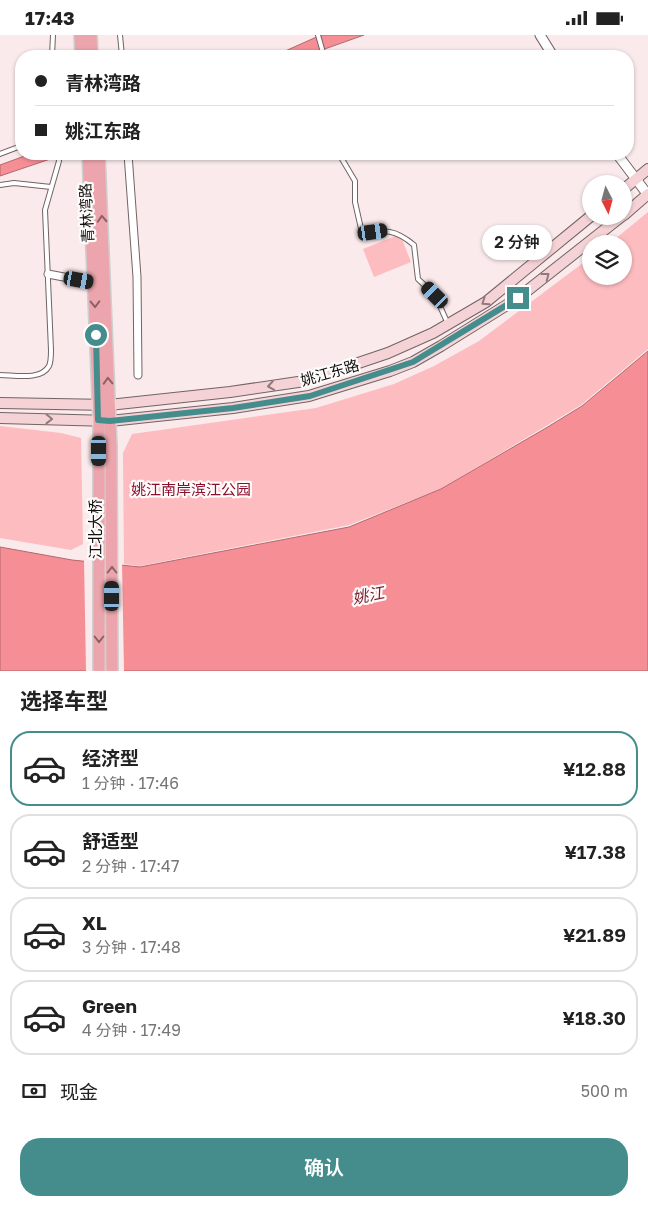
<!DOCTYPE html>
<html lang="zh">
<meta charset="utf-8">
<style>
body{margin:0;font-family:"Golos Text","Noto Sans SC",sans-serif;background:#f2f2f2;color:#222;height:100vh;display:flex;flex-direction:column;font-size:19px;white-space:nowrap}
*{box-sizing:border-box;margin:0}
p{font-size:16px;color:#767676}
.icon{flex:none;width:28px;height:28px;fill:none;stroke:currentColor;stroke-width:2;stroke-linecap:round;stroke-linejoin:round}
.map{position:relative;height:636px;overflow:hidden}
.details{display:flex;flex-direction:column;background:#fff;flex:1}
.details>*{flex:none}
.guide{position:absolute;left:15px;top:15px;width:619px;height:110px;border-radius:20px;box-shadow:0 1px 4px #0004;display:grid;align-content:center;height:110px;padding:0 20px;background:#fff}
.needle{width:32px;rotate:174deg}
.fabs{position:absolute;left:582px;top:140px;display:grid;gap:10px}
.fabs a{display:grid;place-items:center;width:50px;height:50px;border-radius:50%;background:#fff;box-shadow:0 1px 4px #0004;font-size:25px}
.end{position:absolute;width:22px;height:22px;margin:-11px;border:6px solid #458d8d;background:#fff;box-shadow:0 0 0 2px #fff}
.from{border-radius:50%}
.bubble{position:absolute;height:35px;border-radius:18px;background:#fff;box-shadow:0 1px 4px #0004;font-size:16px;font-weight:600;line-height:35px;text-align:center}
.car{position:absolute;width:15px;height:30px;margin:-15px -8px;border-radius:6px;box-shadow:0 0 4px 1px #0007;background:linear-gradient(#222 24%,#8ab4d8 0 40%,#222 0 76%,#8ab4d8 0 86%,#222 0)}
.guide b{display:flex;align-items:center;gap:18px;height:48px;font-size:19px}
.guide b+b{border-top:1px solid #e0e0e0}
.guide i{width:12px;height:12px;background:#222}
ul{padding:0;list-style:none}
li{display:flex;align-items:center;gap:15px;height:75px;margin:0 10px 8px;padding:0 10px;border:2px solid #e0e0e0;border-radius:20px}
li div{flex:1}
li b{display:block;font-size:19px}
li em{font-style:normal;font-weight:600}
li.current{border-color:#458d8d}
li>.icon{width:45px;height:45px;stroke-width:1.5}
h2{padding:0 20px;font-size:22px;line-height:60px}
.pay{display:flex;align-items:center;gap:12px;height:55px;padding:0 20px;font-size:19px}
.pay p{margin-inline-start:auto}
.cta{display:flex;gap:10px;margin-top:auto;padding:10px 20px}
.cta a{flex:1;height:58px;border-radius:20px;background:#458d8d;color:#fff;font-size:20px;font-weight:600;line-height:58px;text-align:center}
.status{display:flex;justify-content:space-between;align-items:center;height:35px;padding:0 25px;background:#fff;direction:ltr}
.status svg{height:14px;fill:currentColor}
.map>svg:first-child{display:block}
.green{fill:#fdbcbf}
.water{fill:#f68e96;stroke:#b2686e}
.pier{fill:#faeaeb}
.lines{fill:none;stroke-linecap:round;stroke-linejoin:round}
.service-casing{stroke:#716464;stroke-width:6}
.minor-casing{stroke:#716464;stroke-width:9}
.tertiary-casing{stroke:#716464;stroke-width:11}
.secondary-casing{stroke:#716464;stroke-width:12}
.primary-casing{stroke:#d0cfcf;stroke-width:14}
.service{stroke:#fff;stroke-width:4}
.minor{stroke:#fff;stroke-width:7}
.tertiary{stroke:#fff;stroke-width:9}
.secondary{stroke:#f5d2d6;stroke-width:10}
.primary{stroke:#eca5ac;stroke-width:11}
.oneway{stroke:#8b6265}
.oneway2{stroke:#907a7c}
.route{stroke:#458d8d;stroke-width:6}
.labels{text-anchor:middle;stroke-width:4.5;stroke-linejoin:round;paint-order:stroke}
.street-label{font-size:15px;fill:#140f0f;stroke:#fefbfb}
.park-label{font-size:15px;fill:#8c0e2d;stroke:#fefbfb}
.water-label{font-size:16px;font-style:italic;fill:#761b2b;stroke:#fefbfb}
</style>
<div class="status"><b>17:43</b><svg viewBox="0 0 49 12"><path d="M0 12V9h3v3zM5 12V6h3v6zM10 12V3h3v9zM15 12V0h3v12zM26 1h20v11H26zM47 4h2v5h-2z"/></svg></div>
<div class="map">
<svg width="648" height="636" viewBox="0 0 648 636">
<rect width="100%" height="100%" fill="#faeaeb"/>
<!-- green -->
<path class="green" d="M648 177V314L581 370 441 454 349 490 140 531 124 529 123 418 132 399 316 373 394 349 434 331 479 306 591 222V241H624V209H609Z
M400 199 411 227 374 242 363 214Z
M0 391 61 398 81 403 83 509 71 515 0 503Z"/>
<!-- water -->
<path class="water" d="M321 0H364L305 21H274Z
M30 119H65L0 141V130Z
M648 316V636H0V512L72 525 140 532 349 492 441 454 546 393 582 371Z"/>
<!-- pier -->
<path class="pier" d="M84 524 122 528 124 636H86Z"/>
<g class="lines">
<defs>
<path id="service" d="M120 0 122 21
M318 0 324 21
M52 21 53 0
M0 119 21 111
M339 119 355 146V167L362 198C386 195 395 194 414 210L418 244 435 260 448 289
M0 150 14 148 51 152
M0 340C14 340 41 346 49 331 51 327 51 319 51 315L45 175 59 126 58 119"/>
<path id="minor" d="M128 119 137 242 138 340
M48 239 95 248"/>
<path id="tertiary" d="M540 0 553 21
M617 119 648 160"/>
<path id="secondary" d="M624 154 648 134
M624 180 648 159
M0 368 109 370 230 357 305 346 388 318 433 298 486 267 591 181
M0 383 110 386 233 373 309 361 390 336 413 327 441 311 518 263 622 181"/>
<path id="primary" d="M80 0 81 21
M91 0 92 21
M88 119 99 385V636
M99 119 111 412 112 636"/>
</defs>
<!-- service casing -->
<use href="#service" class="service-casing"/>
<!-- minor casing -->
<use href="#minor" class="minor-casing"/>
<!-- tertiary casing -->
<use href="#tertiary" class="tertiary-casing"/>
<!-- secondary casing -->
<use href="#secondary" class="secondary-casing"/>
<!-- primary casing -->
<use href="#primary" class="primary-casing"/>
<!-- service -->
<use href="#service" class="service"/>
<!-- minor -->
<use href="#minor" class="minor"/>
<!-- tertiary -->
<use href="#tertiary" class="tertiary"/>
<!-- secondary -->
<use href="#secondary" class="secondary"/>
<!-- primary -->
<use href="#primary" class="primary"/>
</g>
<!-- one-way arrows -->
<defs><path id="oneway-chevron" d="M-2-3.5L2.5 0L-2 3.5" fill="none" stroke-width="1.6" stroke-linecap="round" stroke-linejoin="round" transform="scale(1.25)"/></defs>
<g class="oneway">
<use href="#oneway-chevron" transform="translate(102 184) rotate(-93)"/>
<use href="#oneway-chevron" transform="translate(95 269) rotate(89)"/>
<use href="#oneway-chevron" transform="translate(108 346) rotate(-92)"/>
<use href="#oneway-chevron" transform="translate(112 535) rotate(-90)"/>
<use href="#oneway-chevron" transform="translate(99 604) rotate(90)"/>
</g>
<g class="oneway2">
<use href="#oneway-chevron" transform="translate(546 241) rotate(-38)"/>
<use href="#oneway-chevron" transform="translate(485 267) rotate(146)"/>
<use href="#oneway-chevron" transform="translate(271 351) rotate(171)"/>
<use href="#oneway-chevron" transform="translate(49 384) rotate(1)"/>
</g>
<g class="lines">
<!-- route -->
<path class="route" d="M96 300 98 385 110 386 233 373 310 361 413 327 518 263"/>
</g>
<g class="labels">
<!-- street labels -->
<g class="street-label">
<text transform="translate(87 178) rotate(-93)" y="5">青林湾路</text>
<text transform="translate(330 338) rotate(-16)" y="5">姚江东路</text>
<text transform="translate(96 494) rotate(-90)" y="5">江北大桥</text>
</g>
<!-- park labels -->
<g class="park-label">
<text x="191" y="460">姚江南岸滨江公园</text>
</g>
<!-- water labels -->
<g class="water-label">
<text transform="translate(368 560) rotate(-11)" y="6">姚江</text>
</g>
</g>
</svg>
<div class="fabs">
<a><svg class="needle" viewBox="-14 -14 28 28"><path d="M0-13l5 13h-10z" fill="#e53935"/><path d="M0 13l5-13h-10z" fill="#767676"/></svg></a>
<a><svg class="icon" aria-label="layers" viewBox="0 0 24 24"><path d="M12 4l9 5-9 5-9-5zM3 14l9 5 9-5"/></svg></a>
</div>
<i class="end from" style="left:96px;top:300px"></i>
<i class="end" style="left:518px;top:263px"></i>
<div class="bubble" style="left:482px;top:190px;width:70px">2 分钟</div>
<i class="car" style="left:373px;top:197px;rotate:82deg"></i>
<i class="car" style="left:79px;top:245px;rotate:100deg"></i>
<i class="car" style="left:435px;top:260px;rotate:315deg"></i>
<i class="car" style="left:99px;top:416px;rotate:180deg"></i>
<i class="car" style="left:112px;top:561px;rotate:0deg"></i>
<div class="guide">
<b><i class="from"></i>青林湾路</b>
<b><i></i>姚江东路</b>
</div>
</div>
<section class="details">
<h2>选择车型</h2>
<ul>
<li class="current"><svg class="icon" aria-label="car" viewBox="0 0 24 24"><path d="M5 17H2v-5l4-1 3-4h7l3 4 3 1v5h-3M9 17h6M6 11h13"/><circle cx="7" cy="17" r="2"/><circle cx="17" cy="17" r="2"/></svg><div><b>经济型</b><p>1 分钟 · 17:46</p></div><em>¥12.88</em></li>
<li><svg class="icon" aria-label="car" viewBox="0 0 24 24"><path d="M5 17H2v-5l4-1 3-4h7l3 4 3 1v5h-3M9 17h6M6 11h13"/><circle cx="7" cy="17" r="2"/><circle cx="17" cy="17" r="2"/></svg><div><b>舒适型</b><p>2 分钟 · 17:47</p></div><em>¥17.38</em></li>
<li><svg class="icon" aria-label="car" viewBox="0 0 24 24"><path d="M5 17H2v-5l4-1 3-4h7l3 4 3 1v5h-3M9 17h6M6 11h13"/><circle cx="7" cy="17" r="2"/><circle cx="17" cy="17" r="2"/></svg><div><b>XL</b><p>3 分钟 · 17:48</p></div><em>¥21.89</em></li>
<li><svg class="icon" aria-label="car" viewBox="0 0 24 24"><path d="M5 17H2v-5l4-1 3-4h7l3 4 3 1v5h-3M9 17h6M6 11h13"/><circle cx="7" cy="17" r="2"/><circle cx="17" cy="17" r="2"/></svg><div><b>Green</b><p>4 分钟 · 17:49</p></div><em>¥18.30</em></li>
</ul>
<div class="pay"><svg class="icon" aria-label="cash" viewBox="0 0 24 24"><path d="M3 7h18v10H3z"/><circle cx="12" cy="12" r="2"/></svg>现金<p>500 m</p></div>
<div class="cta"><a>确认</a></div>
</section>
